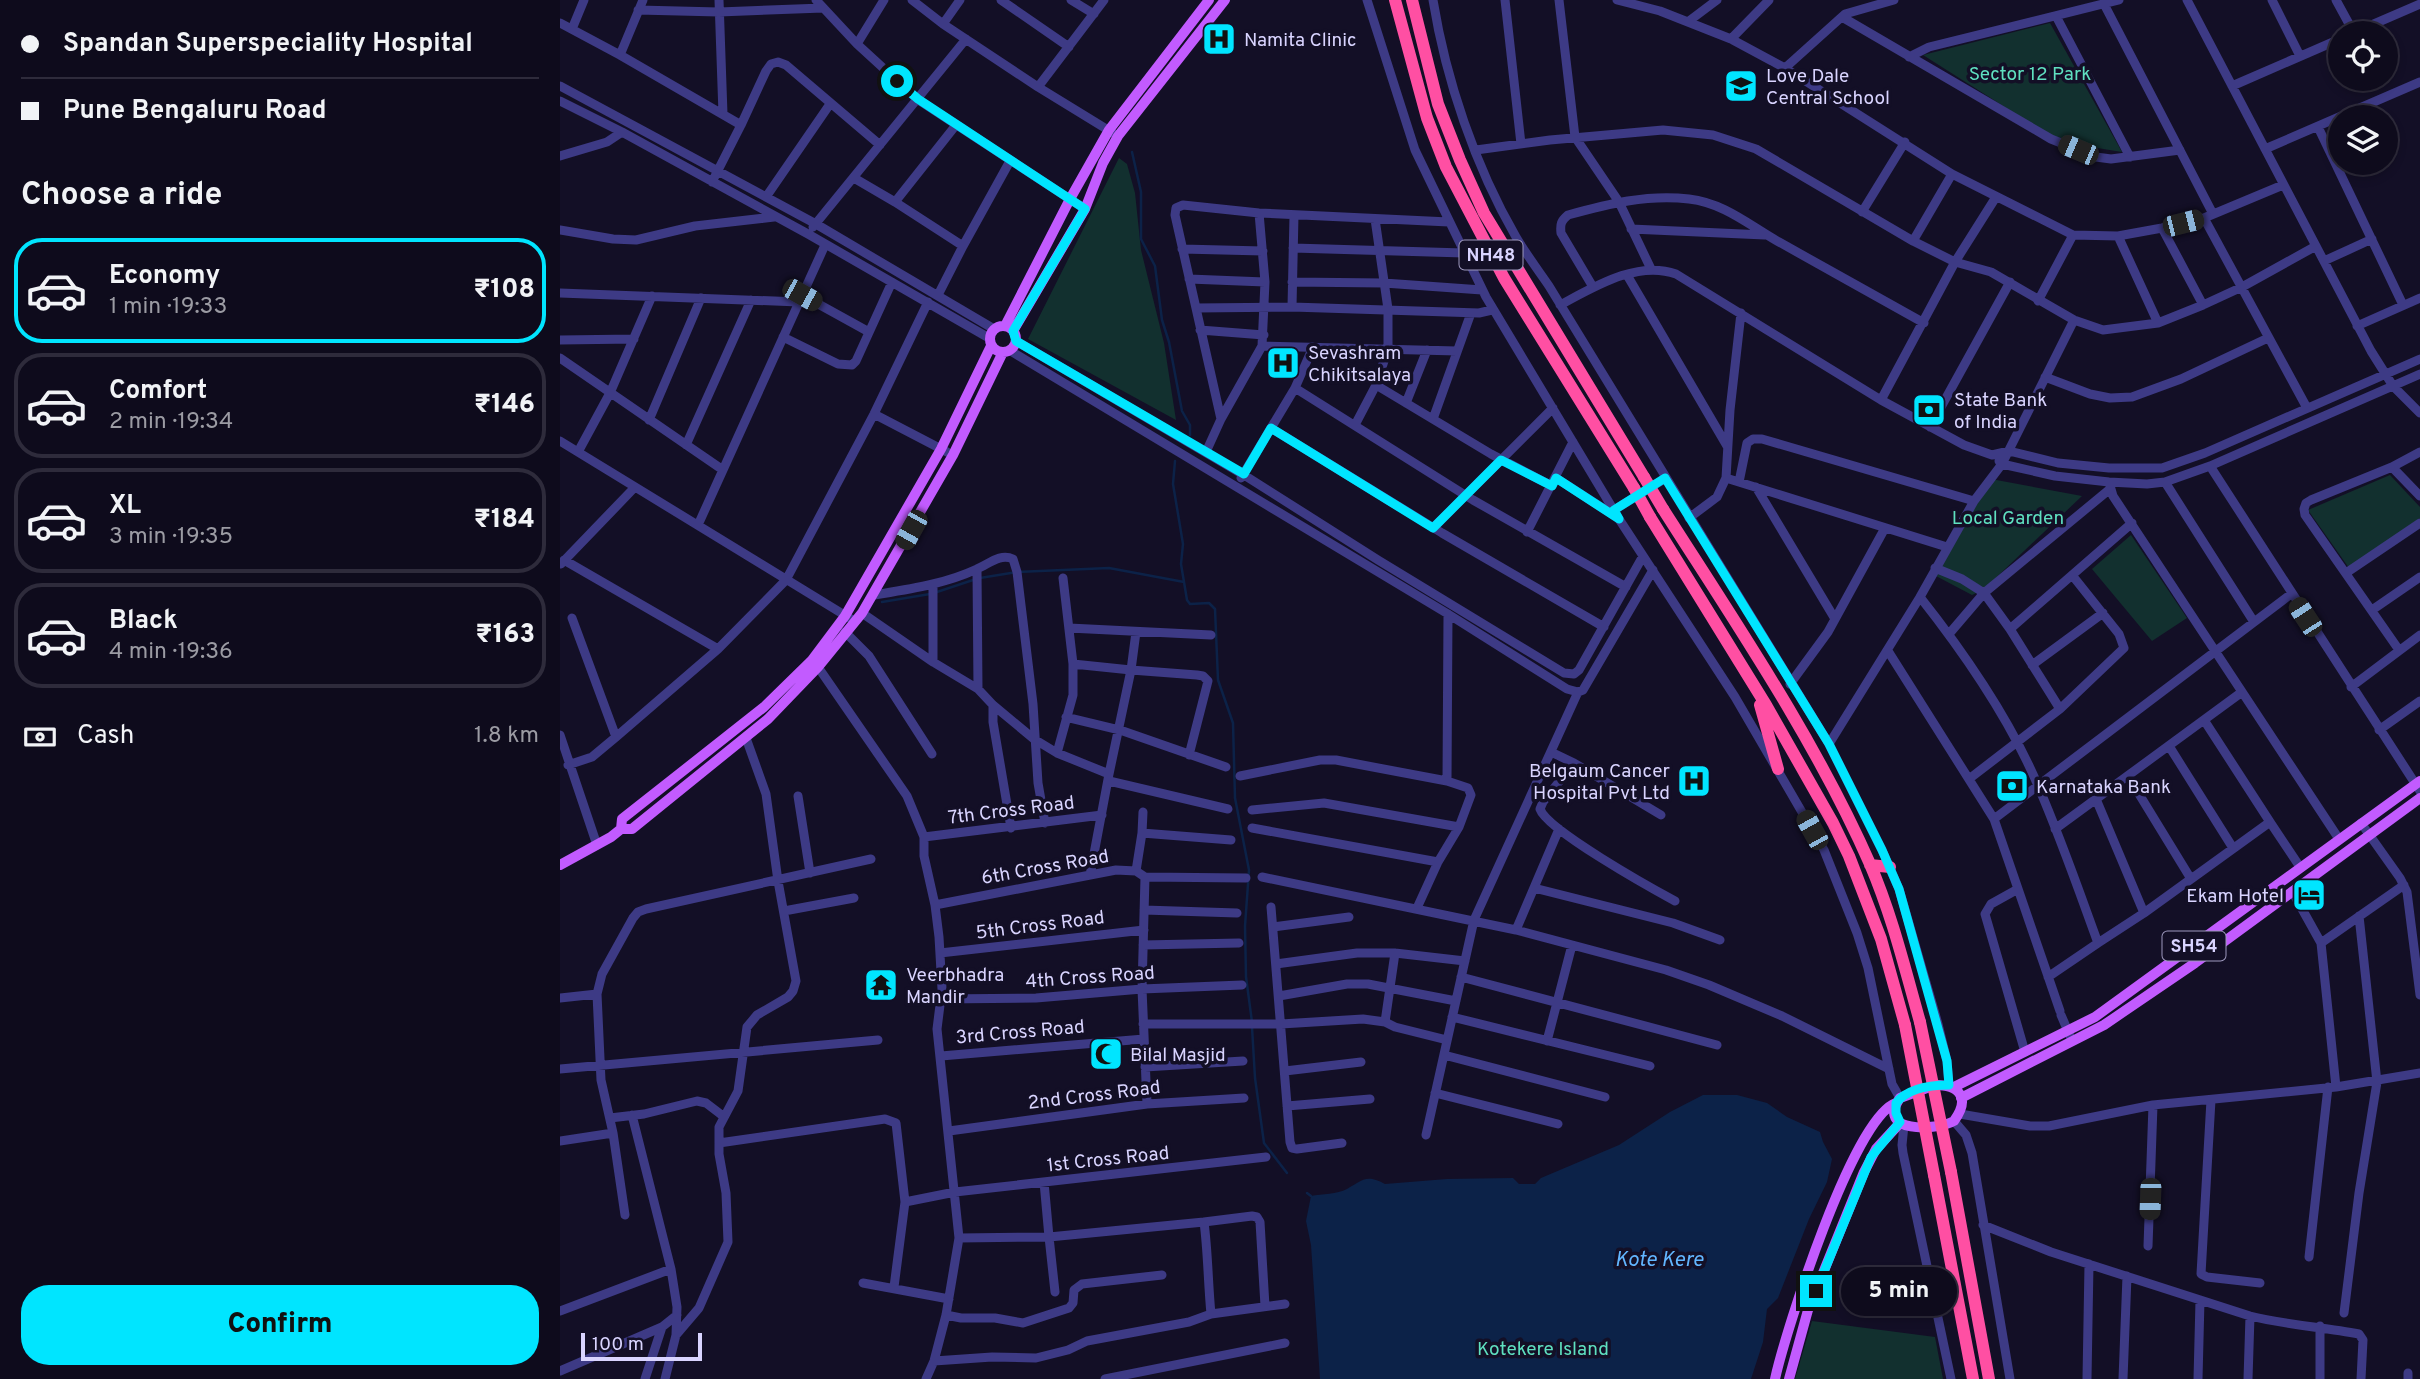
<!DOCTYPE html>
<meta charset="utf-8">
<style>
body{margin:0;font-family:Overpass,sans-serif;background:#171425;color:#f1f3f6;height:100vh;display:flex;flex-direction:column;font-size:26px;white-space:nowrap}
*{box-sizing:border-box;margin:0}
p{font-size:23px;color:#9b9ba3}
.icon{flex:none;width:38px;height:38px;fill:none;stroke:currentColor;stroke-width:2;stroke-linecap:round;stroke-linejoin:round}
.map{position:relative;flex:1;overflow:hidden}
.sheet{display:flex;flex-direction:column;background:#0e0b1c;width:560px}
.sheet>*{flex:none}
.hud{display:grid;align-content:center;height:154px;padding:0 21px;background:#0e0b1c}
.buttons{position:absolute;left:1768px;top:21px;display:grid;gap:14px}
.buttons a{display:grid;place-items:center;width:70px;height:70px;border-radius:50%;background:#0e0b1c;box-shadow:0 4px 10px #0003,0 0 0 2px #2e2b3b;font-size:35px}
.scale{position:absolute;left:21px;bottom:18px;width:121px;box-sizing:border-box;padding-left:7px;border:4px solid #d9d4ff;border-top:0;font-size:19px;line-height:24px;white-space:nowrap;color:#d9d4ff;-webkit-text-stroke:5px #130f26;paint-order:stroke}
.end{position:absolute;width:32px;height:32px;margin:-16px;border:9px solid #00e5ff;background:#111;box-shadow:0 0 0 4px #111}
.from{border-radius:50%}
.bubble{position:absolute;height:49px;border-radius:24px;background:#0e0b1c;box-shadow:0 4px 10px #0003,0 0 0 2px #2e2b3b;font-size:23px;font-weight:800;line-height:49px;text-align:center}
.car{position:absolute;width:21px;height:42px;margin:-21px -10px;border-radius:9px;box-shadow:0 0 5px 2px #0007;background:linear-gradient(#222 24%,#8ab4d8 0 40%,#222 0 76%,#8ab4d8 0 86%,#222 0)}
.hud b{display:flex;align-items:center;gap:24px;height:66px;font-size:26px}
.hud b+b{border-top:2px solid #2e2b3b}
.hud i{width:18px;height:18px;background:#f1f3f6}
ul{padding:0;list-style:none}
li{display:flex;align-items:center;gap:21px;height:105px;margin:0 14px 10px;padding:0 7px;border:4px solid #2e2b3b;border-radius:28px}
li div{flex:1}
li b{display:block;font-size:26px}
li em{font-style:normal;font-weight:800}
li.on{border-color:#00e5ff}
li>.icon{width:63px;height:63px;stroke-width:1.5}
h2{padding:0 21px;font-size:32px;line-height:84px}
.pay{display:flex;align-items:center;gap:18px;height:77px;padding:0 21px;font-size:26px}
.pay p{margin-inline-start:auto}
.primary-button{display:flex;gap:14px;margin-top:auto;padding:14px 21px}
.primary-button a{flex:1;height:80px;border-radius:28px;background:#00e5ff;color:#111;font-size:28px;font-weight:800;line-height:80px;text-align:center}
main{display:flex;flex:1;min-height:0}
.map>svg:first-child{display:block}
.green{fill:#12302f}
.water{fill:#0c2248}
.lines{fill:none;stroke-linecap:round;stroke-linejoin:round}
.stream{stroke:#0c2248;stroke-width:2.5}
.minor{stroke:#3d3a85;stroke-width:9}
.major{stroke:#c25bff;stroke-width:10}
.highway{stroke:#ff4fa3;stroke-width:12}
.highway-bridge{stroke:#ff4fa3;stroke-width:12}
.route{stroke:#00e5ff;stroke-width:9}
.labels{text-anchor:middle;stroke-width:7;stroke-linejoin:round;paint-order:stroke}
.shield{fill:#130f26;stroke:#9e99be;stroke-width:2}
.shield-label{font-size:18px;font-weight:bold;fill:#d9d4ff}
.poi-label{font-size:19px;fill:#d9d4ff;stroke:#130f26;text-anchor:start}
.park-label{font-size:19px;fill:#5fe0c0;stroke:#130f26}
.street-label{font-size:19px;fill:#d9d4ff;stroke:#130f26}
.water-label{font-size:21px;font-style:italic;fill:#62b6ff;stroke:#130f26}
</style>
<main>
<section class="sheet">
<div class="hud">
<b><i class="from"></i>Spandan Superspeciality Hospital</b>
<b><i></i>Pune Bengaluru Road</b>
</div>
<h2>Choose a ride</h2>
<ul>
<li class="on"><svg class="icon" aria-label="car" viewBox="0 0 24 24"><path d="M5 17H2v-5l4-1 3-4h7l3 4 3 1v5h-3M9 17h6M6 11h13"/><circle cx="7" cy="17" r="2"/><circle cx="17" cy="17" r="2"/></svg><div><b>Economy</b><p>1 min · 19:33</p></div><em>₹108</em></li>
<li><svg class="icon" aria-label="car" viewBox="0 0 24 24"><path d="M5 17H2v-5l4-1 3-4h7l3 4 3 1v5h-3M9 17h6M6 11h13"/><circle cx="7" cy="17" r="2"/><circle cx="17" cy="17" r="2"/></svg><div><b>Comfort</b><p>2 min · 19:34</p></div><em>₹146</em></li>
<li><svg class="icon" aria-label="car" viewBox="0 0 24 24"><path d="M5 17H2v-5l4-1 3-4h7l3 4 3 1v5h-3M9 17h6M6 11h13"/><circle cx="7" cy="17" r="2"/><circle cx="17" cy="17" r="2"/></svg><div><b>XL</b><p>3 min · 19:35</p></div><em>₹184</em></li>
<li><svg class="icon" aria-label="car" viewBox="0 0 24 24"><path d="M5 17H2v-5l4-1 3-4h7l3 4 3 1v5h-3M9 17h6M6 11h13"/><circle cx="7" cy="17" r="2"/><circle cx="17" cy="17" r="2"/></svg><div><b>Black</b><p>4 min · 19:36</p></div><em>₹163</em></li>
</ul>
<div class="pay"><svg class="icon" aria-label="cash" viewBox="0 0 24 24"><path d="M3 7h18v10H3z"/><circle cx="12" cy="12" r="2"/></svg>Cash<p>1.8 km</p></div>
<div class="primary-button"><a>Confirm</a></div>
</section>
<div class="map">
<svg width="1860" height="1379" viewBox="0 0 1860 1379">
<rect width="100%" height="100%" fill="#130f26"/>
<!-- green -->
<path class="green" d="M1490 23 1562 152 1500 142 1363 55Z
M559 158 567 164 575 193 581 250 604 343 616 420 468 339Z
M1830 475 1860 507V518L1789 568 1748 510Z
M1431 479 1522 496 1423 590 1412 595 1376 576Z
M1571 535 1627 618 1592 641 1532 569Z
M1252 1321 1375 1337 1383 1379H1235Z"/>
<!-- water -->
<path class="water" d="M1143 1095H1177L1207 1103 1227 1117 1260 1132 1263 1142 1272 1159 1267 1182 1249 1219 1218 1298 1207 1309 1203 1342 1191 1379H760L751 1245 746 1221 751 1196C762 1194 777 1194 787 1189 803 1180 806 1174 825 1184L887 1179 953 1178 959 1184H975L981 1178 1059 1145 1110 1112Z"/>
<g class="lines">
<!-- stream -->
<path class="stream" d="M572 152 581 192V239L595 266 602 320 609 342 622 411 630 425V435
M615 461 613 484 623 544 621 564 627 600 630 604 649 603 655 609 658 680 673 723 675 798 689 870 685 926 686 977 692 1022
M420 578 457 572 549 568 624 582
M377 592 413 580
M322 602 370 594
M692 1027 695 1078 704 1143 727 1173
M747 1193 751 1196"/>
<!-- minor -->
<path class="minor" d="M83 0 60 55 181 125 152 182
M159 0 163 114
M256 0 297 44 357 99 525 209
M352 0 383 24
M400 0 383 24 478 87
M441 0 509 47
M511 0 534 14
M544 0 478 87 553 133
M807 0 855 150 926 297 1059 519 1175 697 1264 850 1297 933 1308 968 1332 1084 1340 1098
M873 0C886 80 915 166 956 237 966 254 978 270 989 286L1269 744 1322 850 1339 889 1378 1024 1387 1061 1389 1085
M945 0 961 144
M999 0 1015 137 1059 202 1091 269
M1057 0 1100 11 1171 39 1225 68 1392 174 1513 235 1558 236 1602 228 1644 218 1723 185
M1627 0 1811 351 1833 386 1860 413
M1712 0 1740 56
M1776 0 1794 33
M1544 4 1653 214
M78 10 159 12 263 8
M1496 16 1570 157
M1282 17 1491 139 1536 157 1551 159 1620 150
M1129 21 1157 0
M0 23 60 55
M12 29 24 0
M1793 33 1860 4
M1171 39 1209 0
M297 44 324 0
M1349 57 1369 47 1559 0
M1225 68 1285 14 1334 0
M0 86 256 224 434 329
M1672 86 1780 39
M0 101 62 132 248 234 429 338
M181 125 206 71 211 64 218 62 226 65 320 145
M396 125 335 202 403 246 450 161
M1758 127 1843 305
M1705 149 1860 82
M916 150 990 140 1103 130 1153 135 1196 149 1353 241 1395 262 1431 272 1514 320 1543 330 1598 323 1643 305 1682 287 1756 246
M0 156 47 142 62 132
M294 178 335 202
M206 197 270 104
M1302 212 1345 142
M1644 218 1747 408
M815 219 828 309V349L816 385 931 454 992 486
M253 227 406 39
M1602 228 1643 305
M1071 229 1205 235
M0 230 53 239 76 240 135 226 214 217
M1558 236 1598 323
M1353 241 1392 174
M733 248 904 253
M622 249 703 251
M1764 261 1812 239
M1067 275 1167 446
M629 279 705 282
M732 282 824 283 922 290
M1033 287 1001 233C1000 224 1001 221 1008 215 1048 204 1087 194 1129 199 1164 203 1189 225 1219 242 1267 269 1316 296 1364 323
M0 293 239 302
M242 295 309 332
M378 295 403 246
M1478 301 1513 235
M1000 305C1034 287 1077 260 1116 274L1321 400 1404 445 1432 455 1449 451 1498 463 1549 468H1602L1645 453 1860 359
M732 307 734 215
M636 308 732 307 919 313 932 310
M1797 326 1860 298
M640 330 704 335
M223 337 278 364 292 365 296 361 332 282
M0 340 74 339
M456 341 684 475 818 560 1004 673 1014 674 1019 670 1083 556
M702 346 897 351
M449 350 888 614 1007 689 1018 692 1023 690 1093 570
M0 358 163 470
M1485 377 1530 394 1550 398 1572 397 1621 379 1708 338
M735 388 753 347
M1321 400 1395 262 1436 197
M846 403 867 350
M314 414 387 452
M661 419 615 215 616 208 623 205 699 213 889 222
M873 419 911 313
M89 420 141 298
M795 425 816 385
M1370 427 1450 282
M711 428 882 533 1044 627
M0 441 291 619
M126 445 191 300
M18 452 50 393 92 296
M646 452 661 419 702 346 705 282 699 213
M1439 461 1442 464 1495 476 1549 482 1587 484 1605 482 1650 466 1860 374
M1650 466 1860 791
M1832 467 1860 496
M681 478 735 388 913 500 1066 587
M996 478 1055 516
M1166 478 1387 547
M1179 482 1187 443 1193 439H1202L1414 501
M1549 482 1553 496 1779 839
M1605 482 1694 622
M1196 487 1275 619
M1054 510 1106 478
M1129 518 1157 497 1166 478 1170 410 1181 313
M138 525 265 245
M873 528 993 408
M967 532 1013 442
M4 560 158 649
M1 564 75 487
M1375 568 1402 579 1424 593 1550 489
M417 570 418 689
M1786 573 1860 523
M503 578 513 664
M314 595C350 589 385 584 417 569 429 564 440 553 453 559L457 572 473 704 478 783 485 823
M1360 597C1405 654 1451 721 1479 788 1501 839 1519 891 1538 943L1488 977
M1812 610 1860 577
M302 613 373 662 418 689 433 705 474 739 497 753 549 774 530 875
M12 618 56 737
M509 628 651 635
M1450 629 1572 523
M285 632 309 656 372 754
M1389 634 1424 593 1450 629 1500 709
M1839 650 1745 515 1744 509 1746 503 1751 500 1832 467 1860 452
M1328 651 1434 819
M373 662V585
M1472 665 1543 613
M258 667 347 796 364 837V856L375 905 379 937 382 989 377 1029 399 1238 386 1315 374 1361 366 1379
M1230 684 1268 632 1325 528
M1791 687 1860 635
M433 705V722L451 828
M506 717 560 730 666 767
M1644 720 1710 822
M1819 730 1860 701
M0 735 37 845
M1269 744 1360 597 1414 501 1442 464 1514 320
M1609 746 1673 848
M991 752 1014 763 1101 815
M497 753 513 695V664L571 670 576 632
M1014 763 983 802 980 809C987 830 1091 888 1115 901
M8 765 32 757 56 737 158 649 226 580 314 414 368 302
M549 774 571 670 637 675 643 676 648 681 629 755
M680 776 760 760H776L887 781 908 788 911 795 899 827 878 862 857 908
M1568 776 1631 879
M1409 779 1500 709 1564 648 1559 634 1512 575
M549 781 668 809
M887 781 888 614
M238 796 250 873
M1536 799 1682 692
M692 810 764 803 899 827
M583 812 582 833 671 840
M1801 823 1840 878 1847 892 1860 995
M692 828 878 862
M1495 829 1536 799 1584 913 1538 943
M364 837 542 815
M576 871 582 833
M585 877 582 989 587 1104
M702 877 956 930 1106 970 1149 985 1222 1016 1329 1069
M974 888 1113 923 1160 940
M1458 889 1431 904 1425 914 1465 1052
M1732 891 1761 943 1776 1087
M375 905 556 870 576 871 585 877 686 878
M711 907 730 1142 732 1148 737 1149 782 1143
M584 910 677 913
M224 911 294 898
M1584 913 1710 822 1740 867
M713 927 789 917
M956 930 999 829
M1761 943 1844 885
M583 945 679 943
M380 953 584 930
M716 964 797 953H835L905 961
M901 977 1157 1045
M719 996 787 984H808L896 1001
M0 998 37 994
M380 999 476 998 582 989 682 985
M1500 1011 1434 819 1731 594
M1501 1015 1510 1036
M892 1017 1090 1066
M825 1022 835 953
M583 1024H721L803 1019 825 1022 835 1027 887 1040
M987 1041 1012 945
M884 1055 1045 1097
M381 1056 584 1039
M585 1067 683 1061
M0 1069 318 1040
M725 1071 801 1062
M875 1093 998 1124
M1651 1100 1641 1274 1647 1277 1700 1283
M727 1106 810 1099
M1400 1114 1470 1126H1489L1593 1105 1776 1087 1860 1073
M72 1115 111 1269 117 1307 116 1335 105 1379
M50 1118 84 1114 137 1101 146 1103 163 1116
M1394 1121 1406 1135 1412 1153 1450 1379
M1344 1125 1342 1145 1343 1153 1391 1379
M389 1131 587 1104 684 1098
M866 1135 914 920 1018 692
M0 1141 53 1133
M159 1143 325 1119 336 1123 345 1202 334 1287
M345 1202 395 1192 706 1157
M65 1215 53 1133 41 1080 37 994 42 974 73 918 78 912 86 909 311 859
M644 1222 692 1216 697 1217 700 1222 705 1306
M1423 1225 1491 1252 1690 1316C1726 1325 1763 1327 1799 1334L1803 1340 1801 1379
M399 1238 489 1237 484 1182
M1588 1246 1593 1105
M1749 1257 1768 1087
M303 1283 389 1299
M495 1292 489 1237 644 1222C648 1253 648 1283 651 1314
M0 1311 111 1269
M1784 1313 1799 1193 1817 1082 1799 916
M386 1315 401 1318H435L463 1323 509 1308 513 1303 514 1290 522 1284 602 1275
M116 1335 139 1308 168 1242 166 1193 159 1154V1127L178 1091 187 1027 197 1015 228 997 233 991 236 981 218 881 206 794 186 738
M374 1361 432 1357 476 1358 508 1350 527 1341 629 1322 651 1314 725 1304
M0 1371 102 1327 117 1315
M85 1379 102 1327
M545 1379 725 1343
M1527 1379 1529 1264
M1563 1379 1567 1276
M1638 1379 1640 1300
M1688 1379 1690 1316
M1760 1379V1326
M1848 1379V1373"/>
<!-- major -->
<path class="major" d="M430 339a13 13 0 1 1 26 0a13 13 0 1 1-26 0Z
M445 326 510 199 549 130 649 0
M453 331 525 209 543 163 558 136 665 0
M61 829 62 819 204 707 252 660 285 616 381 449 431 346
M0 865 51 837 61 829H72L208 719 258 667 302 613 393 455 443 352
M1375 1085C1401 1085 1410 1099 1394 1121 1376 1131 1315 1133 1340 1098Z
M1394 1087 1535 1017 1860 781
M1401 1098 1544 1025 1635 963 1860 798
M1215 1379C1226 1330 1293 1118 1336 1103
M1229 1379 1248 1310 1304 1172 1316 1149 1340 1123"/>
<!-- highway -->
<path class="highway" d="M835 0 867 118 886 167 944 278 1074 488
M852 0 878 104 900 160 924 213 1084 477
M1103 509C1175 622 1256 741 1310 864 1332 915 1345 969 1360 1022
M1090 517 1206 705 1273 823 1289 856 1321 939 1345 1025
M1200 705 1218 769
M1310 865 1330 867
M1391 1172 1429 1379
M1374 1175 1413 1379"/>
<!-- highway-bridge -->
<path class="highway-bridge" d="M1084 477 1103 509
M1074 488 1090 517
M1360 1022 1391 1172
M1345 1025 1374 1175"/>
</g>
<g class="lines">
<!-- route -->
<path class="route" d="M337 81 358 99 525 209 453 331 456 341 684 474 711 428 873 528 941 460 992 486 996 478 1059 519 1054 510 1105 478 1269 744 1322 850 1339 889 1387 1061 1389 1085C1371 1085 1348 1088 1336 1103V1113L1340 1122 1311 1157 1256 1291"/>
</g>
<!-- icons -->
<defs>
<symbol id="hospital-square" viewBox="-11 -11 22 22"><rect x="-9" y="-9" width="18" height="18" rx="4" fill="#00e5ff" stroke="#130f26"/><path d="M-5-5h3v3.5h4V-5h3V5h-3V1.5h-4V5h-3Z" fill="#111"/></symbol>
<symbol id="school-square" viewBox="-11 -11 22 22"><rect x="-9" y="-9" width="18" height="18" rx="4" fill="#00e5ff" stroke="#130f26"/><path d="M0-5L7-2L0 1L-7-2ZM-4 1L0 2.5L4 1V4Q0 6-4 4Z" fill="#111"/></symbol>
<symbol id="bank-square" viewBox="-11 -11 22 22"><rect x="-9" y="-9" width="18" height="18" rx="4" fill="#00e5ff" stroke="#130f26"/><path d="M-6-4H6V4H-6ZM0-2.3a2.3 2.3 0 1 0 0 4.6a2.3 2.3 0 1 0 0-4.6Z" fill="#111"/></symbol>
<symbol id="hotel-square" viewBox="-11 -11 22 22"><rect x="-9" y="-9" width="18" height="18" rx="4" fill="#00e5ff" stroke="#130f26"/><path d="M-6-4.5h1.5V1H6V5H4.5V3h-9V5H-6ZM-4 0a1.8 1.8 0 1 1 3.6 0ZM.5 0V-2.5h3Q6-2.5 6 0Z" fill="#111"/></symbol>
<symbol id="temple-square" viewBox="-11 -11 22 22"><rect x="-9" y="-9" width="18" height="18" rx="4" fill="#00e5ff" stroke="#130f26"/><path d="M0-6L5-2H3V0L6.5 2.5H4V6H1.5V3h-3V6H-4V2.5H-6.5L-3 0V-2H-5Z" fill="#111"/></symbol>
<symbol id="mosque-square" viewBox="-11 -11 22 22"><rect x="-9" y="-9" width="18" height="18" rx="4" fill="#00e5ff" stroke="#130f26"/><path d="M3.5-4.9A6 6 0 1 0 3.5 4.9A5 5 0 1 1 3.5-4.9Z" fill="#111"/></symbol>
</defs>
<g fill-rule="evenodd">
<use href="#hospital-square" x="640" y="20" width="38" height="38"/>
<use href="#school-square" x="1162" y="67" width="38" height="38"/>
<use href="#hospital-square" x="704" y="344" width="38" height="38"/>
<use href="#bank-square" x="1350" y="391" width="38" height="38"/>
<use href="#hospital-square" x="1115" y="762" width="38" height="38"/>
<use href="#bank-square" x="1433" y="767" width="38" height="38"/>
<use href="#hotel-square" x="1730" y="876" width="38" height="38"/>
<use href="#temple-square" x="302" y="966" width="38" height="38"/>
<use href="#mosque-square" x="527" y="1035" width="38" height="38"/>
</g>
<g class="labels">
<!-- shield labels -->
<g class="shield">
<rect x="899.5" y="240.5" width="63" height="29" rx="5"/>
<rect x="1602.5" y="931.5" width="63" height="29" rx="5"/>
</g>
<g class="shield-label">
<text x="931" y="261">NH48</text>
<text x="1634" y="952">SH54</text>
</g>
<!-- poi labels -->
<g class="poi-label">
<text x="684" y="46">Namita Clinic</text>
<text x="1206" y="82">Love Dale<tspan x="1206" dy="22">Central School</tspan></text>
<text x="748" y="359">Sevashram<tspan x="748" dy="22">Chikitsalaya</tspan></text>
<text x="1394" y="406">State Bank<tspan x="1394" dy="22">of India</tspan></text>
<text x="1110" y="777" text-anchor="end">Belgaum Cancer<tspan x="1110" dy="22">Hospital Pvt Ltd</tspan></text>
<text x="1476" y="793">Karnataka Bank</text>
<text x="1724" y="902" text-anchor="end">Ekam Hotel</text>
<text x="346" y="981">Veerbhadra<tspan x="346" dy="22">Mandir</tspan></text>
<text x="570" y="1061">Bilal Masjid</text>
</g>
<!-- park labels -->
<g class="park-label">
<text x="1470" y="80">Sector 12 Park</text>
<text x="1448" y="524">Local Garden</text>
<text x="983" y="1355">Kotekere Island</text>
</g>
<!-- street labels -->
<g class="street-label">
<text transform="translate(451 809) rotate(-7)" y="7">7th Cross Road</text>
<text transform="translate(485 866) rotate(-10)" y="7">6th Cross Road</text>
<text transform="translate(480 924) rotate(-7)" y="7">5th Cross Road</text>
<text transform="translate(530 976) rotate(-4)" y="7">4th Cross Road</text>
<text transform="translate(460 1031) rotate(-5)" y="7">3rd Cross Road</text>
<text transform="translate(534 1094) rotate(-7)" y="7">2nd Cross Road</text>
<text transform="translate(548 1158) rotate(-6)" y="7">1st Cross Road</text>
</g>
<!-- water labels -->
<g class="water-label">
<text x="1099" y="1266">Kote Kere</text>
</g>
</g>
</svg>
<div class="buttons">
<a><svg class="icon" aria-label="locate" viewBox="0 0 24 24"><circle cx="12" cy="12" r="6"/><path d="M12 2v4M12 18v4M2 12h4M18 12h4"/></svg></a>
<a><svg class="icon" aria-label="layers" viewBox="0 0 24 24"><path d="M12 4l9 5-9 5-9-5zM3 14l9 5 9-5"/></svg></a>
</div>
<div class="scale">100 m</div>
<i class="end from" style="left:337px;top:81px"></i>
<i class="end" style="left:1256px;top:1291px"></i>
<div class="bubble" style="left:1281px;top:1267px;width:116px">5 min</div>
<i class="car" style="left:1518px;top:150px;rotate:293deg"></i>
<i class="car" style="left:1623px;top:223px;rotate:76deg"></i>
<i class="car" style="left:242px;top:295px;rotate:119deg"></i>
<i class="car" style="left:351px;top:530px;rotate:209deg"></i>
<i class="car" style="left:1745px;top:617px;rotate:327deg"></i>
<i class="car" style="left:1252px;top:830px;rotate:331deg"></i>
<i class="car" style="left:1590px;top:1199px;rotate:182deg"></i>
</div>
</main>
